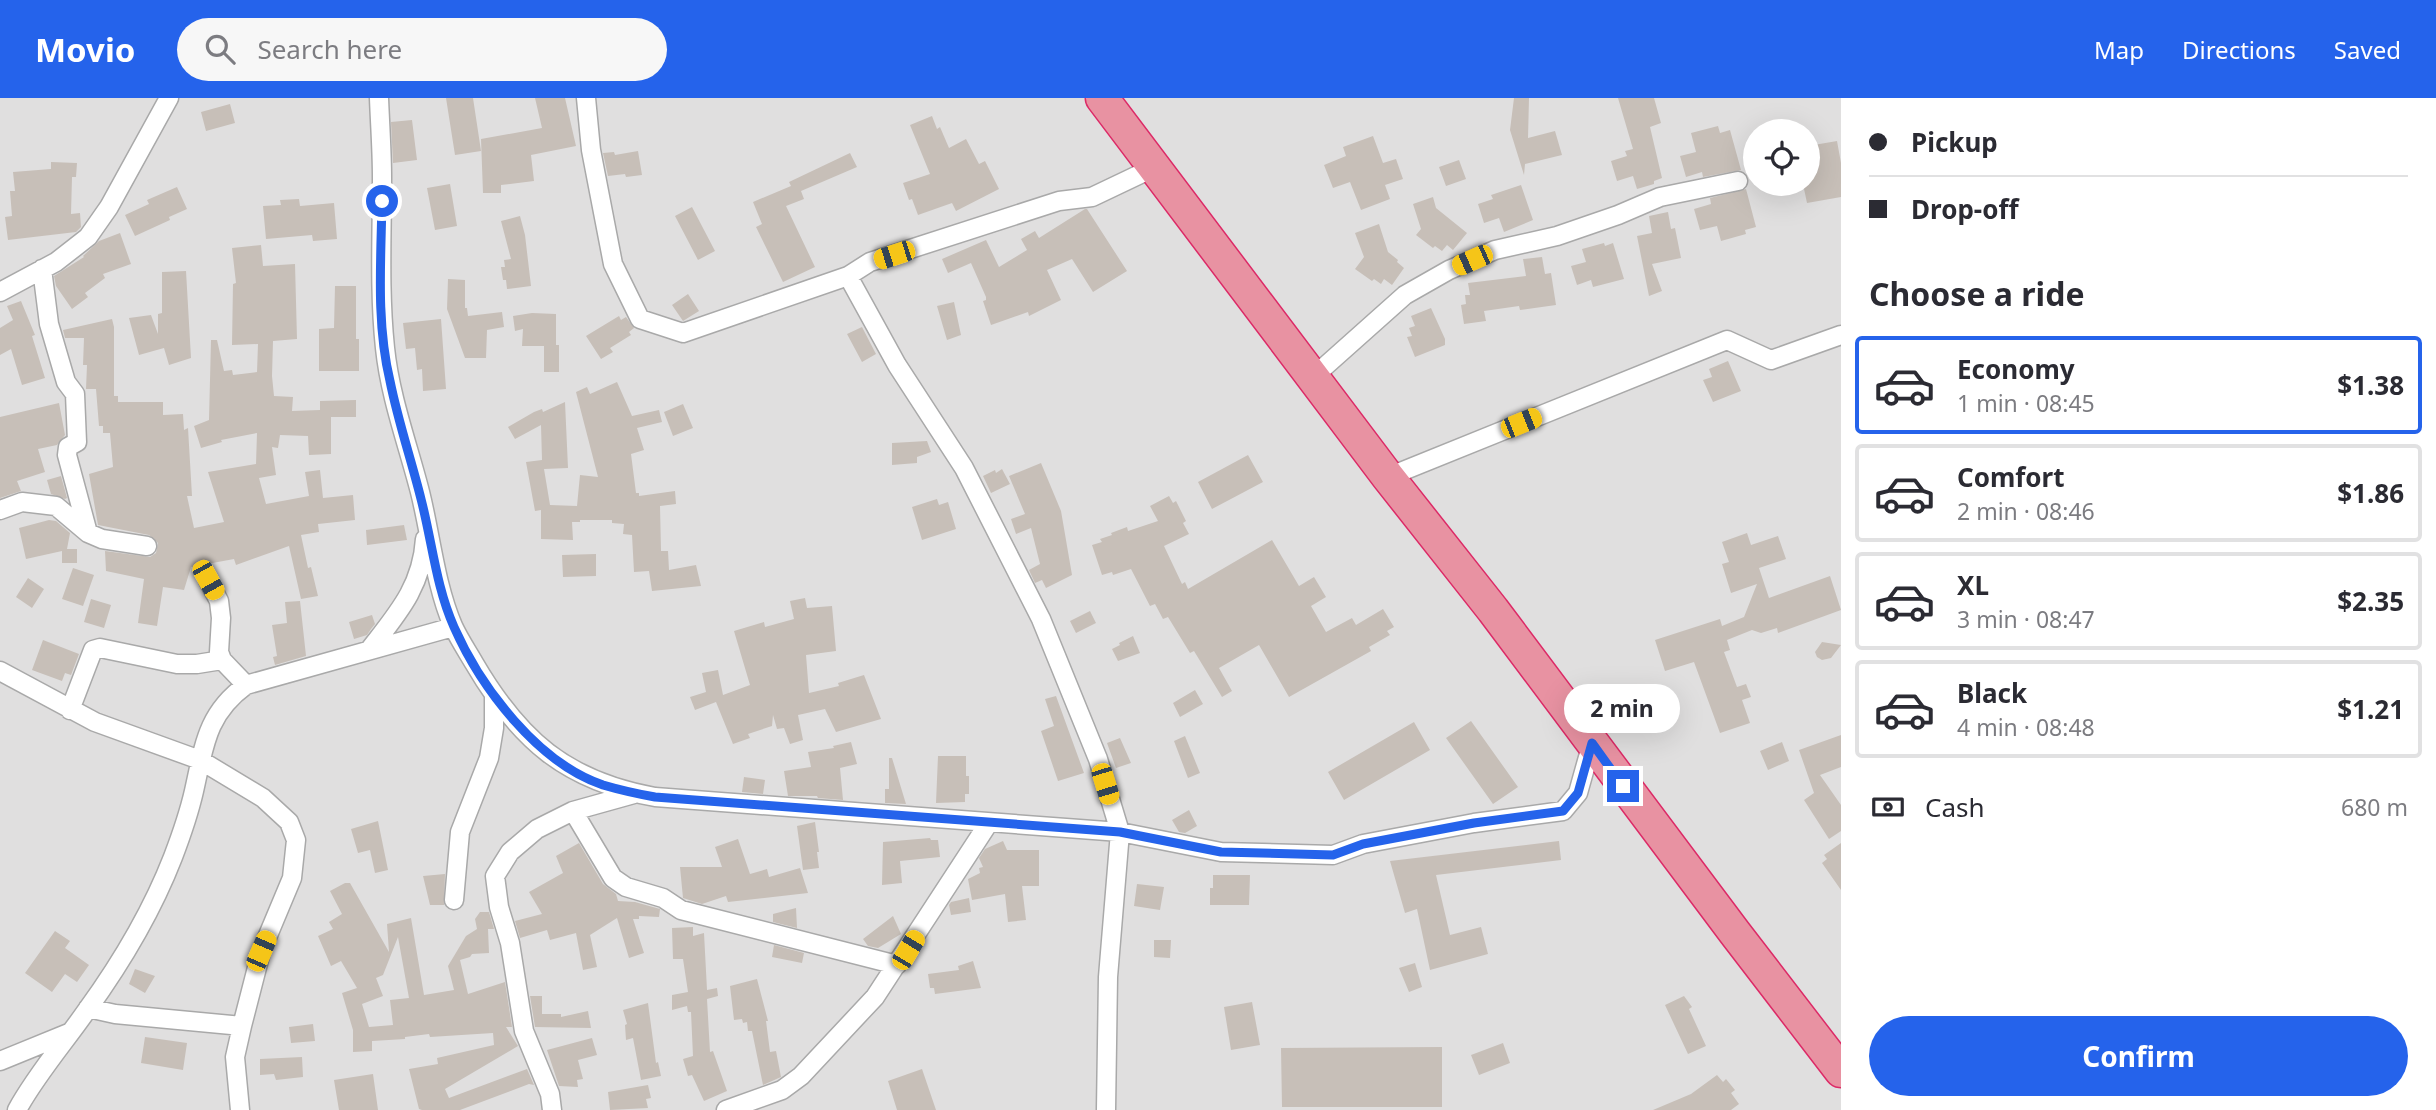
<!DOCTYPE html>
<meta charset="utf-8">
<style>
body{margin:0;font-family:"Noto Sans",sans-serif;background:#f7f7f7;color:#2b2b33;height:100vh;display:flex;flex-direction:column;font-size:26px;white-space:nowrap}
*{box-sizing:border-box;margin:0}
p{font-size:23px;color:#7c7c81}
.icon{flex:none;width:38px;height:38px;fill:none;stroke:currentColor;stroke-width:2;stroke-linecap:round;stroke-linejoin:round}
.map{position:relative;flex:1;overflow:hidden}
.side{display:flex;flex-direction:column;background:#fff;width:595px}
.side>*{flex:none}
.hud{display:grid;align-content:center;height:154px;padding:0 28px;background:#fff}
.fabs{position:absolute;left:1743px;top:21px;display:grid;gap:14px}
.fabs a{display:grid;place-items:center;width:77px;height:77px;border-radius:50%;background:#fff;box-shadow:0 7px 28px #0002;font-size:35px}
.end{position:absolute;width:32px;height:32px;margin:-16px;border:9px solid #2563eb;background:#fff;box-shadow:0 0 0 4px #fff}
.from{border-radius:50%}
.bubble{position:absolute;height:49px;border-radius:24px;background:#fff;box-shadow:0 7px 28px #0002;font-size:23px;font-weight:700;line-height:49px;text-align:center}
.car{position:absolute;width:21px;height:42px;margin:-21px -10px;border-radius:9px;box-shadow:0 0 5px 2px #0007;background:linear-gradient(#f5c518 24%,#345 0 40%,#f5c518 0 76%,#345 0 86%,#f5c518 0)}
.hud b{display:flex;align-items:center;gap:24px;height:66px;font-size:26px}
.hud b+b{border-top:2px solid #e1e1e2}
.hud i{width:18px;height:18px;background:#2b2b33}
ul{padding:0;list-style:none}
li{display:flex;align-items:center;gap:21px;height:98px;margin:0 14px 10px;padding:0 14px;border:4px solid #e1e1e2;border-radius:7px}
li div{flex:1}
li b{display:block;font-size:26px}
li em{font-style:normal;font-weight:700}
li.selected{border-color:#2563eb}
li>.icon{width:63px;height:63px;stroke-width:1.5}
h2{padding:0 28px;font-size:32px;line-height:84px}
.pay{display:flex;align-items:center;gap:18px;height:77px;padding:0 28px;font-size:26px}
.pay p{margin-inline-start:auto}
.button{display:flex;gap:14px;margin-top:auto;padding:14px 28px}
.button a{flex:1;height:80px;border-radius:42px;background:#2563eb;color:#fff;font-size:28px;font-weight:700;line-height:80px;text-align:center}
header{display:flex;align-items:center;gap:42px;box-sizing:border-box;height:98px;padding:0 35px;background:#2563eb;color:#fff}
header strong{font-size:33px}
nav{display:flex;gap:38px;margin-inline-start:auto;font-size:24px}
.search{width:490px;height:63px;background:#f7f7f7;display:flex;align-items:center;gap:18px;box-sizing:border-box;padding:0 24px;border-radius:38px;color:#7c7c81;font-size:26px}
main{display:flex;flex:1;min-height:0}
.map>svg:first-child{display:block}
.residential{fill:#e0dfdf;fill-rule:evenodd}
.building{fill:#c7bfb8;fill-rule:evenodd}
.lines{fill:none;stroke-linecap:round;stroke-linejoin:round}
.street-casing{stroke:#a9a9a9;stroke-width:21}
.highway-casing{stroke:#dc2a67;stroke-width:35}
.street{stroke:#fff;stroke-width:18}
.highway{stroke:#e892a2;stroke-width:32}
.route{stroke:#2563eb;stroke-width:9}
</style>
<header>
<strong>Movio</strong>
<div class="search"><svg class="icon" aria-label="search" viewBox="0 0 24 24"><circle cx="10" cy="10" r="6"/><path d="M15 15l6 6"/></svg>Search here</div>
<nav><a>Map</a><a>Directions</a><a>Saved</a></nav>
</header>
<main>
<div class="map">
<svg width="1841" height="1012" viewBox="0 0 1841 1012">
<rect width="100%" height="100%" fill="#f2efe9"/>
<!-- residential -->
<path class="residential" d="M0 0H1841V1012H0ZM1755 33H1808V86H1755Z"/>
<!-- building -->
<path class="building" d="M446 0H473L481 53 455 57Z
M535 0H565L576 48 531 57 534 83 501 87V95H483L481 41 542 30Z
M1514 0H1529L1528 40 1555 33 1562 57 1525 66 1524 77 1510 32Z
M1618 0H1654L1661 25 1650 29 1662 80 1654 83V86L1637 91 1633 78 1617 83 1611 63 1627 58 1625 53 1633 51Z
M230 6 235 25 206 33 201 14Z
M932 18 937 31 940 29 949 50 966 41 979 66 985 63 999 91 956 113 952 105 918 117 912 101 909 102 903 85 930 76 910 27Z
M412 22 417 62 393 65 391 24Z
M1718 28 1720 35 1730 32 1741 72 1703 79 1702 74 1686 79 1680 58 1696 54 1691 35Z
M1373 38 1383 65 1396 61 1403 81 1385 87 1390 101 1361 112 1350 84 1333 90 1324 67 1346 58 1343 49Z
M1837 43 1841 65V99L1807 105 1803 86H1808V48Z
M638 53 642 77 626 79 625 76 608 78 603 55 614 54 615 57Z
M850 55 857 69 801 93 804 101 786 108 815 169 783 184 756 129 762 126 753 104 791 88 789 84Z
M1459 62 1466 81 1446 88 1439 69Z
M51 64 77 65 76 79H72L71 116 80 115 81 129 76 134 8 142 5 119 12 118 10 93H15L13 74 51 71Z
M450 86 457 128 435 132 427 90Z
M1521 87 1533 122 1504 134 1499 120 1484 125 1478 106 1493 101 1491 97Z
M177 89 187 111 169 119 170 122 135 138 125 117 149 106 147 102Z
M1746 91 1756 129 1745 132 1746 136 1721 143 1717 128 1700 132 1694 111 1711 106 1710 100Z
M1433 99 1436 110 1467 135 1453 152 1447 147 1442 153 1435 148 1433 150 1416 137 1421 131 1413 106Z
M299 101 300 108 334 105 337 141 313 143 312 137 266 141 263 108 281 107 280 102Z
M692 109 715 153 698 162 675 118Z
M1085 111H1087L1127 173 1093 194 1072 161 1047 172 1061 202 1029 218 1028 214 991 227 983 203 986 202V199L971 165 948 175 942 161 986 142 999 169 1027 152 1021 141 1035 133 1039 140Z
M1668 114 1671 131 1675 130 1681 160 1652 166 1662 193 1649 198 1637 138 1652 135 1649 118Z
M520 118 525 137 531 188 507 191 506 182H503L501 169H505L504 162 511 161 501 123Z
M1379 126 1388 154 1398 162 1397 164 1404 170 1392 187 1384 181 1381 186 1374 181 1372 183 1355 171 1364 159 1355 135Z
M120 135 131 166 103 176 105 180 85 195 88 199 72 211 56 188 54 178 84 159 83 158 99 143Z
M1604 145 1605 148 1613 145 1624 181 1593 189 1591 182 1577 187 1571 168 1586 164 1582 151Z
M261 147 263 168 295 166 297 241 273 243 272 278 274 298 293 299 292 313 320 312V303L356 302V319H331V356L309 357 308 338 280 337 278 350 272 349 276 377 259 380 266 406 309 398 305 374 320 372 323 400 353 397 355 422 318 426 319 434 301 437 308 470 311 469 318 498 301 501 289 448 236 467 234 461 191 469 184 492 163 489 157 528 138 525 144 481 106 473 105 453 150 459 156 455 158 445 149 437 98 427 89 376 113 369 110 335H103V328H99L96 291H86L87 267H83L84 240H65L63 232 112 221 114 229V298H118V304H163V317L183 316 184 332 188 330 192 398H187L194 430 224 424 208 374 256 366 257 335 221 342 222 344 201 350 194 328 209 322 211 242H217L224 273 232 272 233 277 257 274 258 246 232 247 233 186 236 185 232 150Z
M1542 159 1545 176 1551 175 1556 207 1520 212 1519 208 1484 213 1486 223 1464 226 1461 207 1466 206 1465 197H1470L1468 185 1526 178 1523 161Z
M186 173 191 260 169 267 164 250 139 257 129 220 151 217 158 236V216L162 215V174Z
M448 181 465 182V210H467L468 218 502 214 504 229 487 232 486 260H465L447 211Z
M335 188H356V241H359V273H319V231L334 230Z
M688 196 699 213 683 223 672 207Z
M21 203 35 237 32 238 45 280 22 287 11 251 0 257V230L13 222 7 208Z
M954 204 961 237 947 242 937 208Z
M1431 210 1445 241V247L1415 259 1407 239 1412 238 1409 230 1415 228 1411 218Z
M532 215 556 216V247H559V274H544V248H522L523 231 515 233 513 218Z
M619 218 621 222 626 219 634 230 629 234 631 237 610 250 613 254 601 261 586 238Z
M441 221 446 291 423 293 422 271 417 272 415 250 406 251 403 225Z
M862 229 876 256 862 264 847 236Z
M1728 263 1741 293 1713 304 1703 282 1712 279 1709 271Z
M617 284 632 318 659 312 662 324 637 330 644 352 631 356 636 395H639V398L675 393 676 406 660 408 661 453H668L669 472 696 467 701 488 652 493 649 473 634 474 632 437 623 436 624 426 612 425V422H580V424H572L573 442 541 441V412L535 413 526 364 542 362 541 327 515 341 508 329 534 314 542 311 543 314 565 304 568 370 544 371 550 407 577 408 580 377 598 379 576 294 587 289 590 296Z
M59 305 65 337 57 347 38 351 45 374 17 383 21 393 0 400V319Z
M683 306 693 330 673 338 664 314Z
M927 343 931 354 917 359V365L892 367V345Z
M1248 357 1263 384 1212 411 1198 384Z
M1041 365 1061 413 1072 477 1046 490 1042 482 1035 485 1029 472 1040 466 1031 430 1016 436 1011 421 1025 416 1009 378Z
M1002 371 1010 386 991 395 983 378 995 372 996 375Z
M61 378 67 400 65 401 51 396 47 382Z
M1169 398 1173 405 1176 403 1186 423 1183 425 1189 436 1164 448 1182 486 1185 484 1188 491 1272 442 1299 488 1314 479 1326 499 1311 508 1326 534 1352 520 1356 527 1383 511 1394 529 1387 533 1390 537 1369 549 1371 553 1289 599 1259 547 1219 570 1232 593 1222 599 1194 553 1190 555 1168 519 1163 521 1155 506 1150 508 1131 471 1113 477 1112 474 1102 477 1092 447 1102 444 1100 441 1112 437 1111 435 1127 429 1128 433 1158 423 1150 408Z
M937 401 939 407 948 404 956 431 922 442 912 409Z
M49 422 56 423 70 435 67 451H77V465H62V453L26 461 19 430Z
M404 427 407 442 367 447 366 432Z
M1747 435 1751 447 1778 438 1786 461 1759 470 1769 500 1830 478 1841 512 1778 535 1777 530 1761 535 1752 532 1727 542 1730 552 1724 554 1737 589 1746 586 1751 599 1742 602 1750 625 1720 635 1694 564 1665 573 1655 542 1720 521 1722 528 1744 519 1757 486 1731 495 1722 466 1729 464 1722 444Z
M596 456V478L563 479 562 457Z
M73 470 94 477 83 508 62 501Z
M28 480 44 491 32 510 16 499Z
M805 500 807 510 832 508 836 553 806 557 809 595 839 588 838 585 864 577 881 621 836 634 825 611 798 617 803 642 790 646 784 630 777 631 773 617 772 628 748 636 750 640 733 646 716 604 695 612 690 599 706 594 702 575 718 572 723 597 750 587 734 533 764 524 765 529 794 521 790 503Z
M91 501 111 507 104 530 84 524Z
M300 503 306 558 275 567 273 559 277 558 272 527 287 525 285 504Z
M1090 513 1096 525 1076 535 1070 523Z
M372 517 375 526 371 531 367 537 354 541 349 524Z
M1133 538 1140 555 1118 563 1112 551 1120 547 1119 545Z
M43 542 79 556 71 577 65 575 62 583 32 572Z
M1822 544 1841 547 1831 560 1822 562 1817 559 1815 554Z
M1195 592 1203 606 1180 619 1173 605Z
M1056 598 1084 675 1058 683 1041 633 1054 628 1045 601Z
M1471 623 1518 689 1493 706 1446 640Z
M1414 624 1430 652 1344 702 1328 674Z
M1841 637V669L1820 677 1841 707V733L1829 741 1804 702 1814 695 1799 652Z
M1185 638 1200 675 1188 680 1174 643Z
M1120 640 1131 665 1116 670 1107 645Z
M851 644 857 666 840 670 843 702 818 700 817 698H788L784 673 811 669 808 654 834 650 833 648Z
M1782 644 1789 663 1768 672 1760 653Z
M938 658H966V678H969V696H965V704L936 705Z
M889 660H892L906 706 885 705V691H889Z
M744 679 765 682 763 696 742 694Z
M1189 712 1197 728 1185 735 1179 734 1172 722Z
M378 723 388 772 375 775 370 752 358 755 351 731Z
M815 724 819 754H817L819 770 803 772 797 728Z
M930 740 931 742H938L940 759 900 763 902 785 882 787 883 744Z
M738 741 750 776 767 771 769 779 800 770 808 795 728 804 726 798 702 806 683 800 680 769H722L715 749Z
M1003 743 1007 752H1039V788H1022L1026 822 1008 824 1005 796 972 802 968 781 980 775 979 770 983 769 979 760 985 751Z
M1559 743 1561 762 1436 777 1450 837 1481 829 1488 856 1430 872 1417 811 1405 815 1390 763Z
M579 745 603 786 616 796 618 803 635 804 660 811 659 819 639 818V821H633L644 855 629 860 617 820 590 837 597 869 583 872 576 835 550 842 547 832 520 840 515 823 542 816 529 794 563 775 556 758Z
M1841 745V792L1822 765 1827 761 1824 757Z
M445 776 444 807H430L423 778Z
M1213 777H1250L1249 807H1210V790H1213Z
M345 785H350L389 854 387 826 411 820 424 897 454 892 448 868 466 838 477 831 475 821 480 814H489L494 831H488L489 855 472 856 470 859 460 862 468 896 505 884 512 929H506L518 948 445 991 449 1000 527 971 534 987 529 986 460 1012H422L419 1011 409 971 438 966 437 960 494 947 493 935 430 939 429 936 405 939V941L372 943V953L353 954V932L342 895 357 890 341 863 331 868 318 838 333 831 329 824 342 816 330 793ZM398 839 409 900 390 902 393 927 369 929 362 906 383 898 376 880 383 877Z
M1137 786 1164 789 1160 812 1134 808Z
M969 800 971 814 951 817 949 807 951 804Z
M796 810 797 830 773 824V816Z
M893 818 901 836 878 850 868 848 863 841Z
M693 829V838L704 835 707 892 717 890 718 898 707 901 710 954 713 953 727 993 704 1003 692 977 688 978 683 961 693 958 691 914H688L687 908 672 912V897L688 894 683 861H673L672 830Z
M55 833 70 843 65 850 89 867 77 884 65 876 52 894 25 875Z
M1154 842H1171L1170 860 1154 859Z
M774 847 804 855 802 865 772 859Z
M973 863 981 890 935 896 934 890H930L928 876 959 872 958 868Z
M1415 865 1422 889 1409 894 1399 870Z
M135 871 155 878 145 895 129 886Z
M757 881 768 923H766L770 954 776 953 781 979 763 987 752 933H748L747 924 743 925 742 921 734 922 730 888Z
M530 898H542V916H561V919L588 913 591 930 535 929Z
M1684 898 1692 909 1689 911 1706 948 1688 956 1665 907Z
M1252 904 1260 947 1231 952 1224 909Z
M648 905 656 965 658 964 661 978 641 982 633 940 626 942 625 927 627 926 623 912Z
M313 926 315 943 291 945 289 929Z
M145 939 187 945 183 972 141 965Z
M592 940 597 957 578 962 583 981 577 982 578 989 559 988 547 952Z
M1503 945 1510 965 1479 977 1471 957Z
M1442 949V1009H1282L1281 950Z
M302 959 303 979 276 982 274 976 260 977V961Z
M922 971 936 1012H897L888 983Z
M373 976 378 1012H339L334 982Z
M1717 977 1723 984 1726 981 1735 992 1731 995 1739 1006 1731 1012H1653L1691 996Z
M648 987 651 1000 646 1001 648 1010 610 1012 608 994Z"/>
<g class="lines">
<defs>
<path id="street" d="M379 0C380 27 382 53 382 80 382 137 379 193 385 250 390 299 408 347 420 394 431 438 435 486 453 528 459 541 467 553 474 565 519 642 566 683 655 699L1120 734 1221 754 1333 757 1363 746 1474 725 1563 713 1578 695 1592 645
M586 0 591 52 613 166 640 221 683 235 848 178 870 164 1059 103 1092 99 1155 69
M42 171 49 226 66 284 75 296 77 344 68 349 67 357 88 435
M848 178 897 267 964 370 1041 521 1098 661 1120 734 1108 879 1106 1012
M0 194 56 164 88 139 109 109 169 0
M1313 279 1405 197 1449 172 1495 152 1557 138 1618 117 1660 99 1738 83
M1388 379 1727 242 1771 262 1841 237
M0 412 22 404 56 408 88 435 102 441 147 448
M208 482 219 503 221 520 219 554 222 562 246 587
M370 551C398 515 422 488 425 441
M0 573 95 624 200 662 263 700 289 724 296 742 292 780 261 854 242 928
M70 612 93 552 100 550 177 566H197L222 562
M573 713 613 780 626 789 663 800 681 812 897 867
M454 802 460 734 489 660 494 630V599
M88 910 115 916 242 928 235 959 240 1012
M0 963 71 934
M17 1012C36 977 64 945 87 912 121 865 152 813 173 759 181 738 189 715 194 693 204 649 206 616 246 587L453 529
M552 1012 550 996 524 933 510 845 499 809 495 778 510 754 537 731 573 713 634 696
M726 1012 782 992 801 978 875 899 988 726"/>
<path id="highway" d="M1102 0 1388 379 1493 512 1735 835 1841 973"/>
</defs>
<!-- street casing -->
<use href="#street" class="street-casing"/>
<!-- highway casing -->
<use href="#highway" class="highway-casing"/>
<!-- street -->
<use href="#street" class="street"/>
<!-- highway -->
<use href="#highway" class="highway"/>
</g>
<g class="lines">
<!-- route -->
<path class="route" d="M382 103C381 162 376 225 390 283 398 323 411 361 421 401 432 443 436 489 454 529 481 590 538 665 603 687 620 692 638 696 655 699L1120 734 1221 754 1333 757 1363 746 1474 725 1563 713 1578 695 1592 645 1623 688"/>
</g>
</svg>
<div class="fabs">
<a><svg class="icon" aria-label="locate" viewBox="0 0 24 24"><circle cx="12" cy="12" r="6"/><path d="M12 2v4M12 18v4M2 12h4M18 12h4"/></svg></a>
</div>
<i class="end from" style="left:382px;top:103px"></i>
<i class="end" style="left:1623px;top:688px"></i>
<div class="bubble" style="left:1564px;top:586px;width:116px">2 min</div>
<i class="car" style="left:894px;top:157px;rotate:252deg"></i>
<i class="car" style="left:1472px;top:162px;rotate:246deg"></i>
<i class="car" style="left:1521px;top:325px;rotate:68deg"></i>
<i class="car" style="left:208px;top:482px;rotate:151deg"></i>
<i class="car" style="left:1105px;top:686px;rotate:163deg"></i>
<i class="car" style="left:908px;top:852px;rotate:31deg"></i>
<i class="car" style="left:261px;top:853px;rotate:23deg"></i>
</div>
<section class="side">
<div class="hud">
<b><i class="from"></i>Pickup</b>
<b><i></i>Drop-off</b>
</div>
<h2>Choose a ride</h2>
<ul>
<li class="selected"><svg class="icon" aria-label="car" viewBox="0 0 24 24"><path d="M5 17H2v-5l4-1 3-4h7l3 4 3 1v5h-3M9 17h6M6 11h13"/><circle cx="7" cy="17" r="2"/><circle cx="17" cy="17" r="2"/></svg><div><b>Economy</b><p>1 min · 08:45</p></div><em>$1.38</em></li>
<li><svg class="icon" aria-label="car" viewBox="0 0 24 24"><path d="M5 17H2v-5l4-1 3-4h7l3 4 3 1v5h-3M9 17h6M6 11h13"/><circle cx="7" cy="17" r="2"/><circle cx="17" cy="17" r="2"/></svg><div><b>Comfort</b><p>2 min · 08:46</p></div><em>$1.86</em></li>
<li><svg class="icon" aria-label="car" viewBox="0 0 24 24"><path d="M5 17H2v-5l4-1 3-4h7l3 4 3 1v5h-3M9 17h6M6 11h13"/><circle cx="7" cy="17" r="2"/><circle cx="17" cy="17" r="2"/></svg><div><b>XL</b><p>3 min · 08:47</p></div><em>$2.35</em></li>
<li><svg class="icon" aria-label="car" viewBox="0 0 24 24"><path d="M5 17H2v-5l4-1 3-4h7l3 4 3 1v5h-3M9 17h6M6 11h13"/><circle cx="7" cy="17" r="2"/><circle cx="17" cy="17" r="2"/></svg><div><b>Black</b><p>4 min · 08:48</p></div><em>$1.21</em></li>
</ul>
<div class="pay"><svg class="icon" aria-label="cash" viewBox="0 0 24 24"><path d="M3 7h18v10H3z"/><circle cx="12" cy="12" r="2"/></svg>Cash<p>680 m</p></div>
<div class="button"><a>Confirm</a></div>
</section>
</main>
